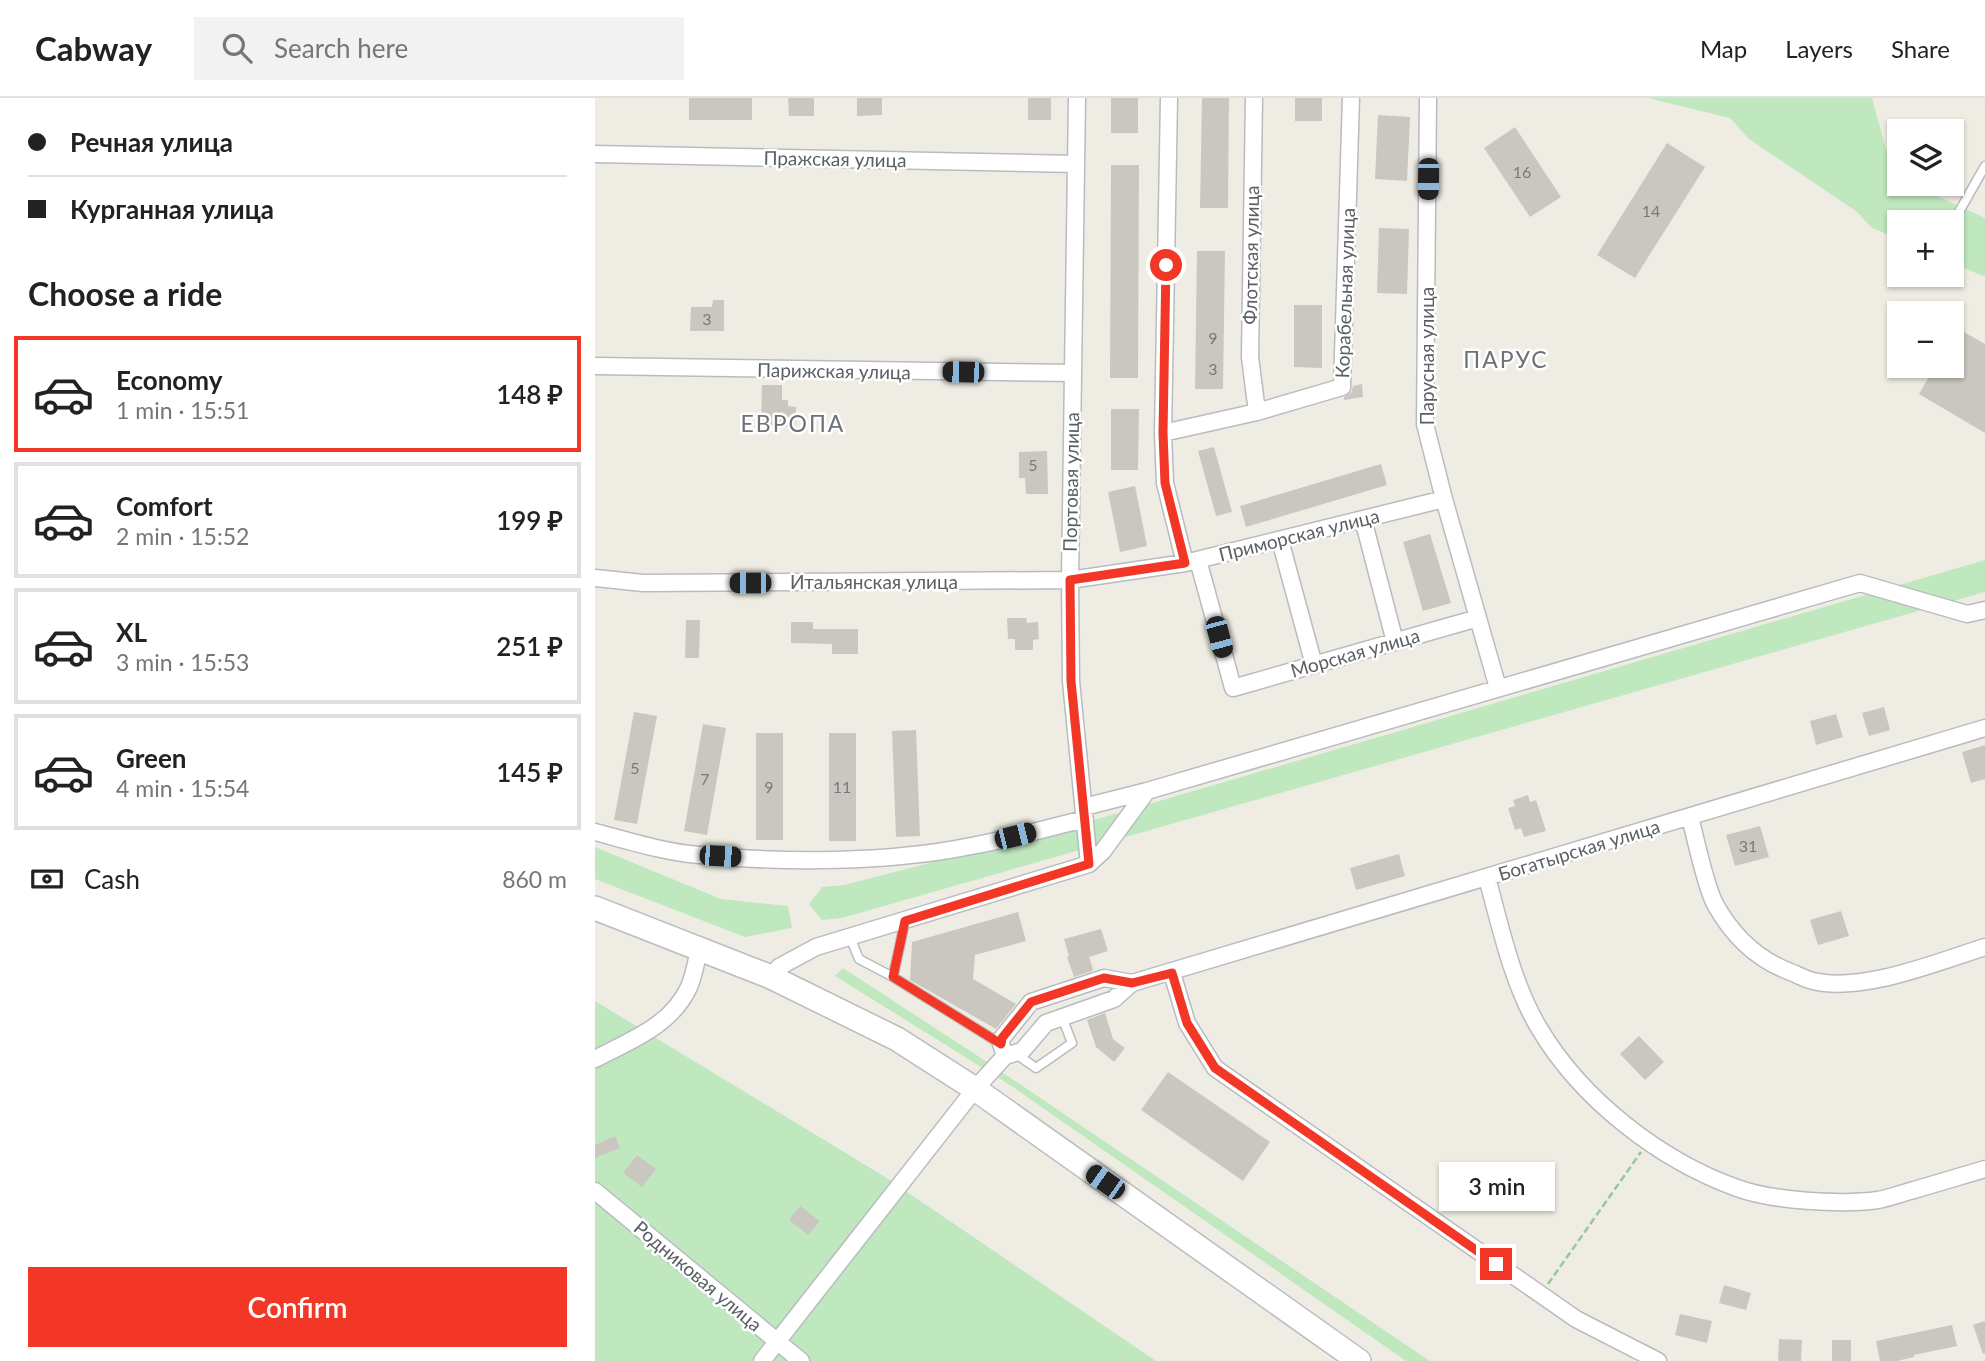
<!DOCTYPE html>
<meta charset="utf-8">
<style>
body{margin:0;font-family:Lato,sans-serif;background:#f2f2f2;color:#222;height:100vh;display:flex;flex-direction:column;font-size:26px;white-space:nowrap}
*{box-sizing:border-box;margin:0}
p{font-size:23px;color:#767676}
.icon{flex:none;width:38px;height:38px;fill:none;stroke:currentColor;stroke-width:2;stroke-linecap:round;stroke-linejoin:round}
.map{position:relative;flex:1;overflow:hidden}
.side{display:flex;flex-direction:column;background:#fff;width:595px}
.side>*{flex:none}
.hud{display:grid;align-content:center;height:154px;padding:0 28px;background:#fff}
.controls{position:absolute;left:1292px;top:21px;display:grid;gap:14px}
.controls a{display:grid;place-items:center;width:77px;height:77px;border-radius:0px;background:#fff;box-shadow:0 2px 5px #0004;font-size:35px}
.end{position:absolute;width:32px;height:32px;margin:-16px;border:9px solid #f23726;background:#fff;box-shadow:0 0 0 4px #fff}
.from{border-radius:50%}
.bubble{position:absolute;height:49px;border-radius:0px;background:#fff;box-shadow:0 2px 5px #0004;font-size:23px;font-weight:600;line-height:49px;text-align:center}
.car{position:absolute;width:21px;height:42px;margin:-21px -10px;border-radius:9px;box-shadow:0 0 5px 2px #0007;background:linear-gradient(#222 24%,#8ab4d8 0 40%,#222 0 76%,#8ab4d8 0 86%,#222 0)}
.hud b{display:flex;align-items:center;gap:24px;height:66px;font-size:26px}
.hud b+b{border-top:2px solid #e0e0e0}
.hud i{width:18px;height:18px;background:#222}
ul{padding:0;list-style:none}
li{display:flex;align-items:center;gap:21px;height:116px;margin:0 14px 10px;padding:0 14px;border:4px solid #e0e0e0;border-radius:0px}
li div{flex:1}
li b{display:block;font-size:26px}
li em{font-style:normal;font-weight:600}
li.active{border-color:#f23726}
li>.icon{width:63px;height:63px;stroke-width:1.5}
h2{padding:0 28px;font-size:32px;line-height:84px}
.pay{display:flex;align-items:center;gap:18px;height:77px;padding:0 28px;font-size:26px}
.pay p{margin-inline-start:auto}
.cta{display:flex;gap:14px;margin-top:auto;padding:14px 28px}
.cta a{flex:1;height:80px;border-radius:0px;background:#f23726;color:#fff;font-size:28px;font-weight:600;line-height:80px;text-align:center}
header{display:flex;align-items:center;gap:42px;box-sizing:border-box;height:98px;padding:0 35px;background:#fff;border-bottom:2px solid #e0e0e0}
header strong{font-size:33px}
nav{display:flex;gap:38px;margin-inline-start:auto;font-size:24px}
.search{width:490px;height:63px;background:#f2f2f2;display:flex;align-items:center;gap:18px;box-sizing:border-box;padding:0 24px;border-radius:0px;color:#767676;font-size:26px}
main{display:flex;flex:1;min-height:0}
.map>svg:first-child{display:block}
.green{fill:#bfe8bf}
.building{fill:#cac7c0}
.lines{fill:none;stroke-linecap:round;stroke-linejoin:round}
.lane-casing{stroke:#b8bcc0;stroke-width:11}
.street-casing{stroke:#b8bcc0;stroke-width:19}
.secondary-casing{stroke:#b9bdc2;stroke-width:26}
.path{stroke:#96c7a4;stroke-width:2.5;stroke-dasharray:7 3.5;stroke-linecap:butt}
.lane{stroke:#fff;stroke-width:8}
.street{stroke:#fff;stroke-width:16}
.secondary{stroke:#fff;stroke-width:23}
.route{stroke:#f23726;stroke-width:9}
.labels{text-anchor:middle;stroke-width:5;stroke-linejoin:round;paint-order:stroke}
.number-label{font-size:16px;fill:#777a7c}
.street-label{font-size:19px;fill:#5b6065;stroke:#fff}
.quarter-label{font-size:23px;letter-spacing:2px;fill:#6c7277;stroke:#fff}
</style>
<header>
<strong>Cabway</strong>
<div class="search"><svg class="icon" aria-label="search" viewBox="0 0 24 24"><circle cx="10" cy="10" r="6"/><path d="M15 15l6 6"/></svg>Search here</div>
<nav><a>Map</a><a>Layers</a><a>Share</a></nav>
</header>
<main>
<section class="side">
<div class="hud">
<b><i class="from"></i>Речная улица</b>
<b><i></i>Курганная улица</b>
</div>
<h2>Choose a ride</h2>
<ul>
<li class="active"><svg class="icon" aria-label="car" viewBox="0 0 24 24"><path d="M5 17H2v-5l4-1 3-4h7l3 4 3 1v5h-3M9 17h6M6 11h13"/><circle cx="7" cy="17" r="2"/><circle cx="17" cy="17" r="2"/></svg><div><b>Economy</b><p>1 min · 15:51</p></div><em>148 ₽</em></li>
<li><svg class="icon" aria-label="car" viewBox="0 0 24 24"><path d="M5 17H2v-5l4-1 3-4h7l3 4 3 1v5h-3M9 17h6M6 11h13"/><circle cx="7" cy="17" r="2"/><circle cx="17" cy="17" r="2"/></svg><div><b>Comfort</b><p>2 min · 15:52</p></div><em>199 ₽</em></li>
<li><svg class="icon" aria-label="car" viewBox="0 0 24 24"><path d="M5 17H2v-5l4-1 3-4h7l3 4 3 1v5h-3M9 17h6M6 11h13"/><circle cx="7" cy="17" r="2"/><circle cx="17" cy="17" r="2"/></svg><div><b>XL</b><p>3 min · 15:53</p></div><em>251 ₽</em></li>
<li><svg class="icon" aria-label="car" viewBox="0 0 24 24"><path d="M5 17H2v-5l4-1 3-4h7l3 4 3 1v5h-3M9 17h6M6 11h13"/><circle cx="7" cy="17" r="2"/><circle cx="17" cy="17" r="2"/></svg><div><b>Green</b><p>4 min · 15:54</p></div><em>145 ₽</em></li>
</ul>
<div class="pay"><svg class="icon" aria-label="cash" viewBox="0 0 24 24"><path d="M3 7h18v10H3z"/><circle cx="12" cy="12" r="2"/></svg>Cash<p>860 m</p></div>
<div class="cta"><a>Confirm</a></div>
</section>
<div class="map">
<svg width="1390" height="1263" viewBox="0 0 1390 1263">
<rect width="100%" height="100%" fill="#efede3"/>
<!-- green -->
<path class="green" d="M1053 0H1277L1291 51 1304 74V86H1317L1390 120V179L1356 164V124H1304V141L1277 130 1262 114 1154 41 1135 20Z
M1390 462V494L247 820 227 822 214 806 227 789 249 787 482 727Z
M0 749 126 801 193 808 197 830 150 839 0 781Z
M248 870 386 960 835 1263H811L415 987 240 878Z
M0 903 287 1077 561 1263H0Z"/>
<!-- building -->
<path class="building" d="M94 0H157V22H94Z
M193 0H219V18H194Z
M262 0H287V17L262 18Z
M433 0H456V22H433Z
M516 0H543V35H516Z
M607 0H634L633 110H605Z
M700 0H727V23H700Z
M783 17 815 19 812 83 780 81Z
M920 29 966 99 935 119 889 50Z
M1072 45 1110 69 1040 180 1002 157Z
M516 67H544L543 280H515Z
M784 130 814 131 812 196 782 195Z
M602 153H630L628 291H600Z
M118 202H129V233H95L96 209H117Z
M699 207H727V270L699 269Z
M1362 230 1390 246V335L1324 296 1340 268H1356V240Z
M767 286 768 299 749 302V299L756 295 758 288Z
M167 287H187V302H193V308L201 309 200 329 166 328Z
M516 311H544L543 372H516Z
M619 349 637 414 621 418 603 353Z
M452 353 453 396H431L430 380H424V354Z
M786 366 792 387 651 429 645 408Z
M540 388 552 448 525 454 513 394Z
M835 436 856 505 828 513 808 444Z
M412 520H431L432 525 443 524 444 541 438 542V552H420V541H413Z
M91 522H105L104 560H90Z
M196 524H218V531H263V556H237V546L196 545Z
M1289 609 1295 632 1274 638 1267 615Z
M39 614 62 618 42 726 19 722Z
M1241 616 1248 639 1221 647 1215 623Z
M108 626 131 630 112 737 89 733Z
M321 632 325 738 301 739 297 633Z
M161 635H188V742H161Z
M234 635H261V743H234Z
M1390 647V681L1376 685 1367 654Z
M933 697 935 704 941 702 951 733 929 739 926 730 920 732 913 710 920 708 918 702Z
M1165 728 1174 759 1140 768 1131 737Z
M804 756 810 778 761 792 755 770Z
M1246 813 1254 838 1223 847 1215 822Z
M423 814 431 843 380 857 378 881 421 906 401 931 315 882 317 844Z
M506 831 513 853 494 859 498 871 497 873 479 879 472 859 474 858 469 841Z
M510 915 518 941 530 950 519 964 501 949 492 922Z
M1044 938 1069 964 1050 982 1025 956Z
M573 974 675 1044 648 1083 546 1012Z
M20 1038 25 1050 0 1060V1047Z
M42 1057 61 1071 47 1089 28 1075Z
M205 1108 225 1123 213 1137 194 1122Z
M1129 1187 1156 1195 1151 1212 1124 1205Z
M1085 1216 1117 1223 1112 1245 1080 1237Z
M1390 1223V1255L1388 1256 1378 1227Z
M1357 1227 1362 1248 1319 1257V1259L1302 1263H1285L1281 1243Z
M1184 1241 1207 1242 1206 1263H1183Z
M1237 1242H1256V1263H1237Z"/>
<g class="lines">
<defs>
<path id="lane" d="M1356 128 1390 68
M255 839 264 861 298 879 406 946
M298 879 310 823
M420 955 441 970 477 945 467 919"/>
<path id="street" d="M482 0 475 482 476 583 494 766
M574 0 568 335 570 385 590 465
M659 0 655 259 662 314
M833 0 830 326 849 401 903 590
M0 56 481 66
M0 268 478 275
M568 335 662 314 747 289 756 0
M768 421 800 544
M685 442 719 567
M603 462 638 590 883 520
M0 480 48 485 475 482 590 465 849 401
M489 709 552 693
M1095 719C1101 742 1110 787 1120 806 1137 837 1160 860 1193 873 1201 876 1210 881 1218 883 1267 895 1342 864 1390 849
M0 734C34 743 69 754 104 757 187 765 294 765 376 748 414 741 452 730 490 721
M892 780C906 830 917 885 944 930 986 1001 1064 1062 1142 1090 1177 1103 1246 1107 1283 1102 1295 1100 1307 1095 1319 1092 1343 1085 1366 1078 1390 1071
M577 875 592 925 620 970 981 1221 1063 1263
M176 879 184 869 221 849 494 766 508 753 552 693 1265 485 1372 516 1390 512
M410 958 406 946 407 940 436 904 509 880 537 885
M0 961C36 942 76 928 94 889 99 878 101 864 104 852
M0 1093 206 1263
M167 1263 380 991 410 958 427 953 451 925 519 901 537 885 1390 630"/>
<path id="secondary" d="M0 810 176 879 302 941 380 991 764 1263"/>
</defs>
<!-- lane casing -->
<use href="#lane" class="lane-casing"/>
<!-- street casing -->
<use href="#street" class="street-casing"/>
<!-- secondary casing -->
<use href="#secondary" class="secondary-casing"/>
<!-- path -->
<path class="path" d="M953 1186 1046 1054"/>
<!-- lane -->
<use href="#lane" class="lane"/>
<!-- street -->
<use href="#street" class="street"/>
<!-- secondary -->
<use href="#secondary" class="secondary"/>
</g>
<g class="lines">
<!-- route -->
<path class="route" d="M571 167 568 335 570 385 590 465 475 482 476 583 494 766 310 823 298 879 406 946 407 940 436 904 509 880 537 885 577 875 592 925 620 970 901 1166"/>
</g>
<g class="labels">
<!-- number labels -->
<g class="number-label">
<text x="927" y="80">16</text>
<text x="1056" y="119">14</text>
<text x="112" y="227">3</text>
<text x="618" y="246">9</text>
<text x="618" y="277">3</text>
<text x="438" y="373">5</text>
<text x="40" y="676">5</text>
<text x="110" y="687">7</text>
<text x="174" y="695">9</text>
<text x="247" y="695">11</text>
<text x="1153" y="754">31</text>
</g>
<!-- street labels -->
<g class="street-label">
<text transform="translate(240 61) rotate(1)" y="7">Пражская улица</text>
<text transform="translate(656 157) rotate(-89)" y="7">Флотская улица</text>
<text transform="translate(750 195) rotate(-88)" y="7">Корабельная улица</text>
<text transform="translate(832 258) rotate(-90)" y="7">Парусная улица</text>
<text transform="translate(239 273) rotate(1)" y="7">Парижская улица</text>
<text transform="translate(476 384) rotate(-89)" y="7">Портовая улица</text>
<text transform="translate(704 437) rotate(-14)" y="7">Приморская улица</text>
<text x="279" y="491">Итальянская улица</text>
<text transform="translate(760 555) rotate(-16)" y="7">Морская улица</text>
<text transform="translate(984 752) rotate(-17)" y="7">Богатырская улица</text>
<text transform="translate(103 1178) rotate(40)" y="7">Родниковая улица</text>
</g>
<!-- quarter labels -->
<g class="quarter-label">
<text x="911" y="270">ПАРУС</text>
<text x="198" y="334">ЕВРОПА</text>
</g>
</g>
</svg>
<div class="controls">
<a><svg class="icon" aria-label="layers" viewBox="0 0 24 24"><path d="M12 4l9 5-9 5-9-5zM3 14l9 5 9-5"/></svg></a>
<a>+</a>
<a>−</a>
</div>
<i class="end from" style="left:571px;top:167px"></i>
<i class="end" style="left:901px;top:1166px"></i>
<div class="bubble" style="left:844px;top:1064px;width:116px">3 min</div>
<i class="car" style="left:833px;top:81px;rotate:181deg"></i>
<i class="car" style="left:368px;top:274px;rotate:271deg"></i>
<i class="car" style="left:155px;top:485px;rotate:270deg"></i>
<i class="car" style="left:624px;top:539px;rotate:165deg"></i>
<i class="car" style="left:420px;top:738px;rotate:76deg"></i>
<i class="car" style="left:125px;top:758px;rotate:93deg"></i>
<i class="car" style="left:510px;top:1084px;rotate:305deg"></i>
</div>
</main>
